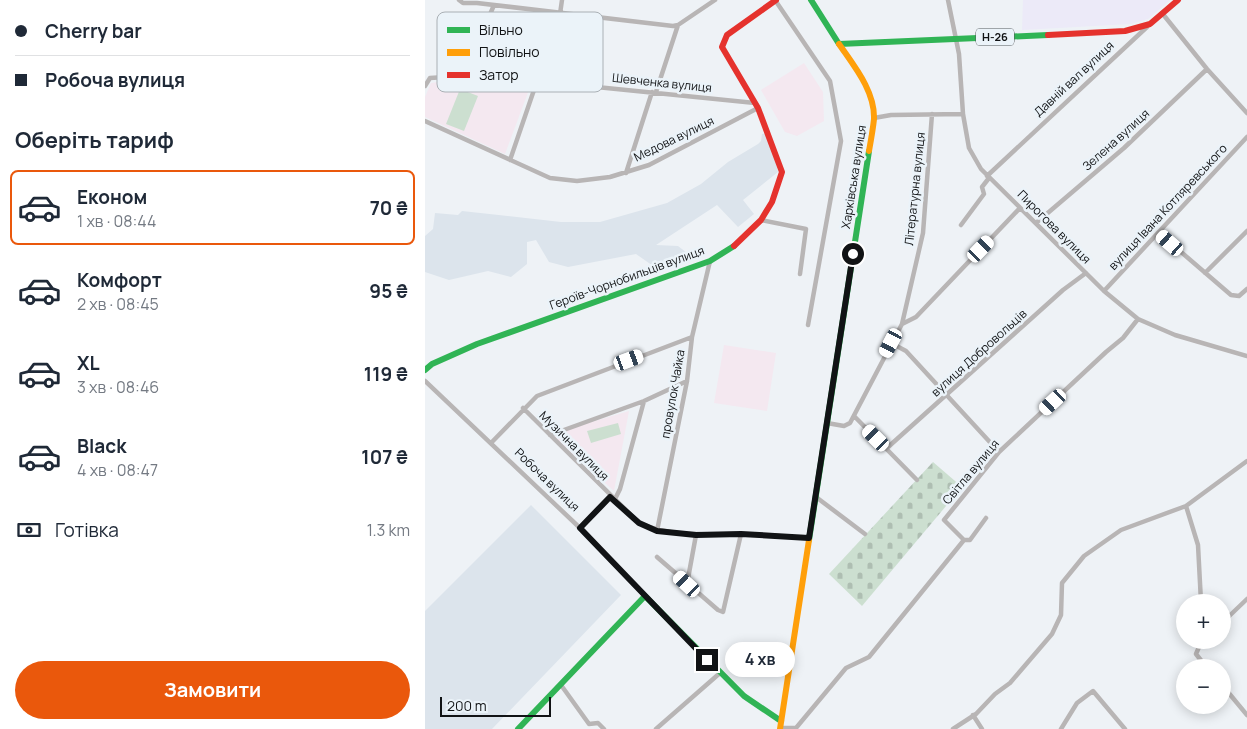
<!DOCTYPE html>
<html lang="uk">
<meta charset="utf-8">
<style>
body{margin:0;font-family:Manrope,sans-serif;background:#f2f2f3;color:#1f2937;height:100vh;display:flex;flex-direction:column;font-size:19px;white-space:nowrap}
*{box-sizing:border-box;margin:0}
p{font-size:16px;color:#747a83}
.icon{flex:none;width:28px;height:28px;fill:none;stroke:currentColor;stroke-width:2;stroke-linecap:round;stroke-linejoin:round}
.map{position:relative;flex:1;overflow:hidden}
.side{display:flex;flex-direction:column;background:#fff;width:425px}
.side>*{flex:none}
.banner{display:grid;align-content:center;height:110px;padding:0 15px;background:#fff}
.fabs{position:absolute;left:751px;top:594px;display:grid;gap:10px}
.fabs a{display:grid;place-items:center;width:55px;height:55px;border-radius:50%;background:#fff;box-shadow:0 2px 12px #0003;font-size:25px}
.scale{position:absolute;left:15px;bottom:12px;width:111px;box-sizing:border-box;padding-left:5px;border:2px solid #111315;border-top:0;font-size:14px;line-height:18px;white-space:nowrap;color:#111315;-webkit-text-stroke:4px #ebf3f9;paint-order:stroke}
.end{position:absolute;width:22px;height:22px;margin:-11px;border:6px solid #111315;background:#fff;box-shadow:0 0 0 2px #fff}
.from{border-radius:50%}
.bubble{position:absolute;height:35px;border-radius:18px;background:#fff;box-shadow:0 2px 12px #0003;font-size:16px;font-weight:700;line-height:35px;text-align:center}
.car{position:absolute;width:15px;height:30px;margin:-15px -8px;border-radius:6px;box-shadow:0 0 4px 1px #0007;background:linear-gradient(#fff 24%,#345 0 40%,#fff 0 76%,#345 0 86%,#fff 0)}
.banner b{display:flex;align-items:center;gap:18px;height:48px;font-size:19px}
.banner b+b{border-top:1px solid #e0e1e3}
.banner i{width:12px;height:12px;background:#1f2937}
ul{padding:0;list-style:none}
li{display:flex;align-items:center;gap:15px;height:75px;margin:0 10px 8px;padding:0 5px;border:2px solid transparent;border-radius:8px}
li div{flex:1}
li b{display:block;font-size:19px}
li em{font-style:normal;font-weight:700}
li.selected{border-color:#ea580c}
li>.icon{width:45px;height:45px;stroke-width:1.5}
h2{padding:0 15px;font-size:22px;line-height:60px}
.pay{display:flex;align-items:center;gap:12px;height:55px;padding:0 15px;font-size:19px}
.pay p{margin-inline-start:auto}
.primary-button{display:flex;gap:10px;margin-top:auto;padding:10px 15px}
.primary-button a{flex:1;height:58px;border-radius:30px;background:#ea580c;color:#fff;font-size:20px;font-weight:700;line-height:58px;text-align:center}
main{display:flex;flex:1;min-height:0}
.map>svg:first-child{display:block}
.built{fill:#dce4ec}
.education{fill:#f4e8f0}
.medical{fill:#eceaf8}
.cemetery{fill:url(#cemetery-stones)}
.pitch{fill:#ccdfd0}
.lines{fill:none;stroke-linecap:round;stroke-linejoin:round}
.street{stroke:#b8b5b5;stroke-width:4.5}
.fast{stroke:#30b455;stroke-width:6}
.slow{stroke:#ff9f0a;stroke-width:6}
.jam{stroke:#e5322d;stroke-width:6}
.route{stroke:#111315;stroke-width:6}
.labels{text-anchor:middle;stroke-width:5;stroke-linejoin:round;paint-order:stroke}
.shield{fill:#ebf3f9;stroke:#525659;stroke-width:1}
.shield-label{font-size:11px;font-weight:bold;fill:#111315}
.street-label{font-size:12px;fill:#111315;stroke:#ebf3f9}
.key{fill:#ebf3f9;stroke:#aab0b5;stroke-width:1}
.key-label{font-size:14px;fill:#111315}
</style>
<main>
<section class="side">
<div class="banner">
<b><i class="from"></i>Cherry bar</b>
<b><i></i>Робоча вулиця</b>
</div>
<h2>Оберіть тариф</h2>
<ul>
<li class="selected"><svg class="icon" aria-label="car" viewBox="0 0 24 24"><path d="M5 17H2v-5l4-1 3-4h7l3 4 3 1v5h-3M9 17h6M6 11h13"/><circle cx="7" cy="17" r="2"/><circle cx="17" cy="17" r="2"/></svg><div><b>Економ</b><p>1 хв · 08:44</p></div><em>70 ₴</em></li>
<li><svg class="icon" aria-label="car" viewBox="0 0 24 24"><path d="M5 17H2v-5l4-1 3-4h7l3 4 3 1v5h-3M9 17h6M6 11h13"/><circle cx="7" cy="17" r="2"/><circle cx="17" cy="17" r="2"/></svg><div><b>Комфорт</b><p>2 хв · 08:45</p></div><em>95 ₴</em></li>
<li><svg class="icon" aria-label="car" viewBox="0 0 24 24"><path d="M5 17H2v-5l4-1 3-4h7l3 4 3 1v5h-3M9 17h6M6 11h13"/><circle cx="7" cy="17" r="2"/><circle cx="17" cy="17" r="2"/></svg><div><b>XL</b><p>3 хв · 08:46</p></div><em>119 ₴</em></li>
<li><svg class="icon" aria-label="car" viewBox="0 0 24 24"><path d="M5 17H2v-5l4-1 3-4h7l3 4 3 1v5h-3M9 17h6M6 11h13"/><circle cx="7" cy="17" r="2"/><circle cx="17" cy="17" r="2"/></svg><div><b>Black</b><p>4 хв · 08:47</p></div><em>107 ₴</em></li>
</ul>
<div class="pay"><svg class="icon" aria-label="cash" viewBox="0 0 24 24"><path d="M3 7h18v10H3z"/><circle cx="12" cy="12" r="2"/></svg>Готівка<p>1.3 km</p></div>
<div class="primary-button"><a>Замовити</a></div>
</section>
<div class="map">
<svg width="822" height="729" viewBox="0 0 822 729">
<defs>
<pattern id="cemetery-stones" width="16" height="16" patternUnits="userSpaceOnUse" patternTransform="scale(1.25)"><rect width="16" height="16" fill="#ccdfd0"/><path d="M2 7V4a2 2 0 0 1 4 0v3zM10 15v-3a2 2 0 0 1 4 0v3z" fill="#aebeb2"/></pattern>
</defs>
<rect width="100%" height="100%" fill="#eef2f6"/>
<!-- built -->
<path class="built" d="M344 133 353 172 318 200 329 214 313 227 292 205 231 245 253 246 270 259 246 268H231L211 254 143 267 124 262 111 240 102 242V264L86 277 63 271 24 280 0 272V236L8 229 10 213 33 215 37 211 136 222H175L242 203 276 184 303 162 333 144 336 141 337 134Z
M106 505 196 595 67 729H0V611Z"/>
<!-- education -->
<path class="education" d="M379 63 398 92 399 121 372 136 360 132 336 90Z
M39 78 105 87 80 154 0 117V97L6 83Z
M299 345 351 353 342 411 289 403Z
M204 411 189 491 129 437 136 431Z"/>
<!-- medical -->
<path class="medical" d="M598 0H745L723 19 706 24 597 30Z"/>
<!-- cemetery -->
<path class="cemetery" d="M508 462 537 487 437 606 404 574Z"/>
<!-- pitch -->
<path class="pitch" d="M35 89 53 96 39 131 21 124Z
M193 423 196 434 166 443 162 431Z"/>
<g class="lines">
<!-- street -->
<path class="street" d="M34 0 38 3H52L248 26 253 25 290 0
M350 0 405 81 416 141 383 325
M523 0 534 54 538 114
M737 13 782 69 822 113
M39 76 69 5
M0 86 5 78 36 76 112 81 330 103
M231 92 253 25
M449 118 466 115 538 114 544 148 556 169 679 291 713 319 750 335 822 356
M0 121 125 178 152 181 185 177 224 165 333 108
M85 160 135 14 137 0
M201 173 227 92
M562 176 722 27
M336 220 381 229 375 274
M611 223 699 148 782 69
M536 225 559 194 557 187 564 178
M734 233 806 295 814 296 822 289
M780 273 822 231
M679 291 822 137
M477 324 498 233 507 114
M466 343 481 351 574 452
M0 381 155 528 220 596
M98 408 214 523C246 537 279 534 314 534 337 534 361 537 384 538
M430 417 492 480
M402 423 419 426 425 423 477 324 491 317 595 208
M125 435 219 401 262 381
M66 443 112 396 267 337
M462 448 638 290 661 273
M391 497 440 534
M190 499 195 489 219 401
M761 506 773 545 776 602
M155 528 185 497
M232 531 262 381 267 337 285 261
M539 540H545L561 518
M232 557 293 610 298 612 316 534
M262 584 271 535
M798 622 822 599
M777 640 771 654 782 668
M136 685 164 724 173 723 179 729
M798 686 822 715
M548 715 557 729
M355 728H371L421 668 444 657 539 540 519 520 574 452 681 352 698 338 713 319
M231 729 295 673
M528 729 551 714 570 694 585 683 627 634 636 615 637 583 659 556 696 530 761 506 822 461
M636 729 652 703 668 691 700 729"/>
<!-- fast -->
<path class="fast" d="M386 0 414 44 623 35
M0 370 7 364 52 344 285 261 309 246
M384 540 444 151
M93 729 220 596 319 696 356 721"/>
<!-- slow -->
<path class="slow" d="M414 44C429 66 450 91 449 119 448 129 446 140 444 151
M355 729 384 540"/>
<!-- jam -->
<path class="jam" d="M623 35 700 31 725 24 753 0
M309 246 336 220 347 202 357 172 333 108 297 47 302 35 351 0"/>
</g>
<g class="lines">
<!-- route -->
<path class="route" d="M282 660 155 528 185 497 214 523 232 531 271 535 316 534 384 538 428 254"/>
</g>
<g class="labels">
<!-- shield labels -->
<rect class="shield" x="551" y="28.5" width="38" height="17" rx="4"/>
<g class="shield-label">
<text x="570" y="41">Н-26</text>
</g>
<!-- street labels -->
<g class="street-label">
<text transform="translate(649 79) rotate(-43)" y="4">Давній вал вулиця</text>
<text transform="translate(237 83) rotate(6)" y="4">Шевченка вулиця</text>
<text transform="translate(249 139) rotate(-26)" y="4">Медова вулиця</text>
<text transform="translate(691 140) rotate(-42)" y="4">Зелена вулиця</text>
<text transform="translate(429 177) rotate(-81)" y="4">Харківська вулиця</text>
<text transform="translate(490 189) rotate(-84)" y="4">Літературна вулиця</text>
<text transform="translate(743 207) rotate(-47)" y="4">вулиця Івана Котляревського</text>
<text transform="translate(629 227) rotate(45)" y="4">Пирогова вулиця</text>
<text transform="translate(202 278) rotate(-20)" y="4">Героїв-Чорнобильців вулиця</text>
<text transform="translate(554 353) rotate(-42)" y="4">вулиця Добровольців</text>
<text transform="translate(248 394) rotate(-80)" y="4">провулок Чайка</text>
<text transform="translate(149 446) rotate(45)" y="4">Музична вулиця</text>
<text transform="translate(546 472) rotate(-50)" y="4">Світла вулиця</text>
<text transform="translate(122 480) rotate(44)" y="4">Робоча вулиця</text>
</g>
</g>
<!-- legend -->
<rect x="12" y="12" width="166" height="80" rx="8" class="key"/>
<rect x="22" y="27" width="23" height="6" fill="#30b455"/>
<rect x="22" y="49" width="23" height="7" fill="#ff9f0a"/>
<rect x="22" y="72" width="23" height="6" fill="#e5322d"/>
<g class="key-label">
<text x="54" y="35">Вільно</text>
<text x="54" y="57">Повільно</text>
<text x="54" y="80">Затор</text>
</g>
</svg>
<div class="fabs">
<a>+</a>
<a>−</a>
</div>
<div class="scale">200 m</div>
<i class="end from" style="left:428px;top:254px"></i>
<i class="end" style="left:282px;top:660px"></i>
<div class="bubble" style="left:300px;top:642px;width:70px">4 хв</div>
<i class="car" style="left:745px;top:243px;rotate:311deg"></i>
<i class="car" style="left:556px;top:249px;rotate:44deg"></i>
<i class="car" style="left:466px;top:343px;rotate:208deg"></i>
<i class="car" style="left:204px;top:360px;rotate:70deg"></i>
<i class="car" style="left:628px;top:402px;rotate:227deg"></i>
<i class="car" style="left:451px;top:438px;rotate:315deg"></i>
<i class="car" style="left:262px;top:584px;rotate:313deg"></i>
</div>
</main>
